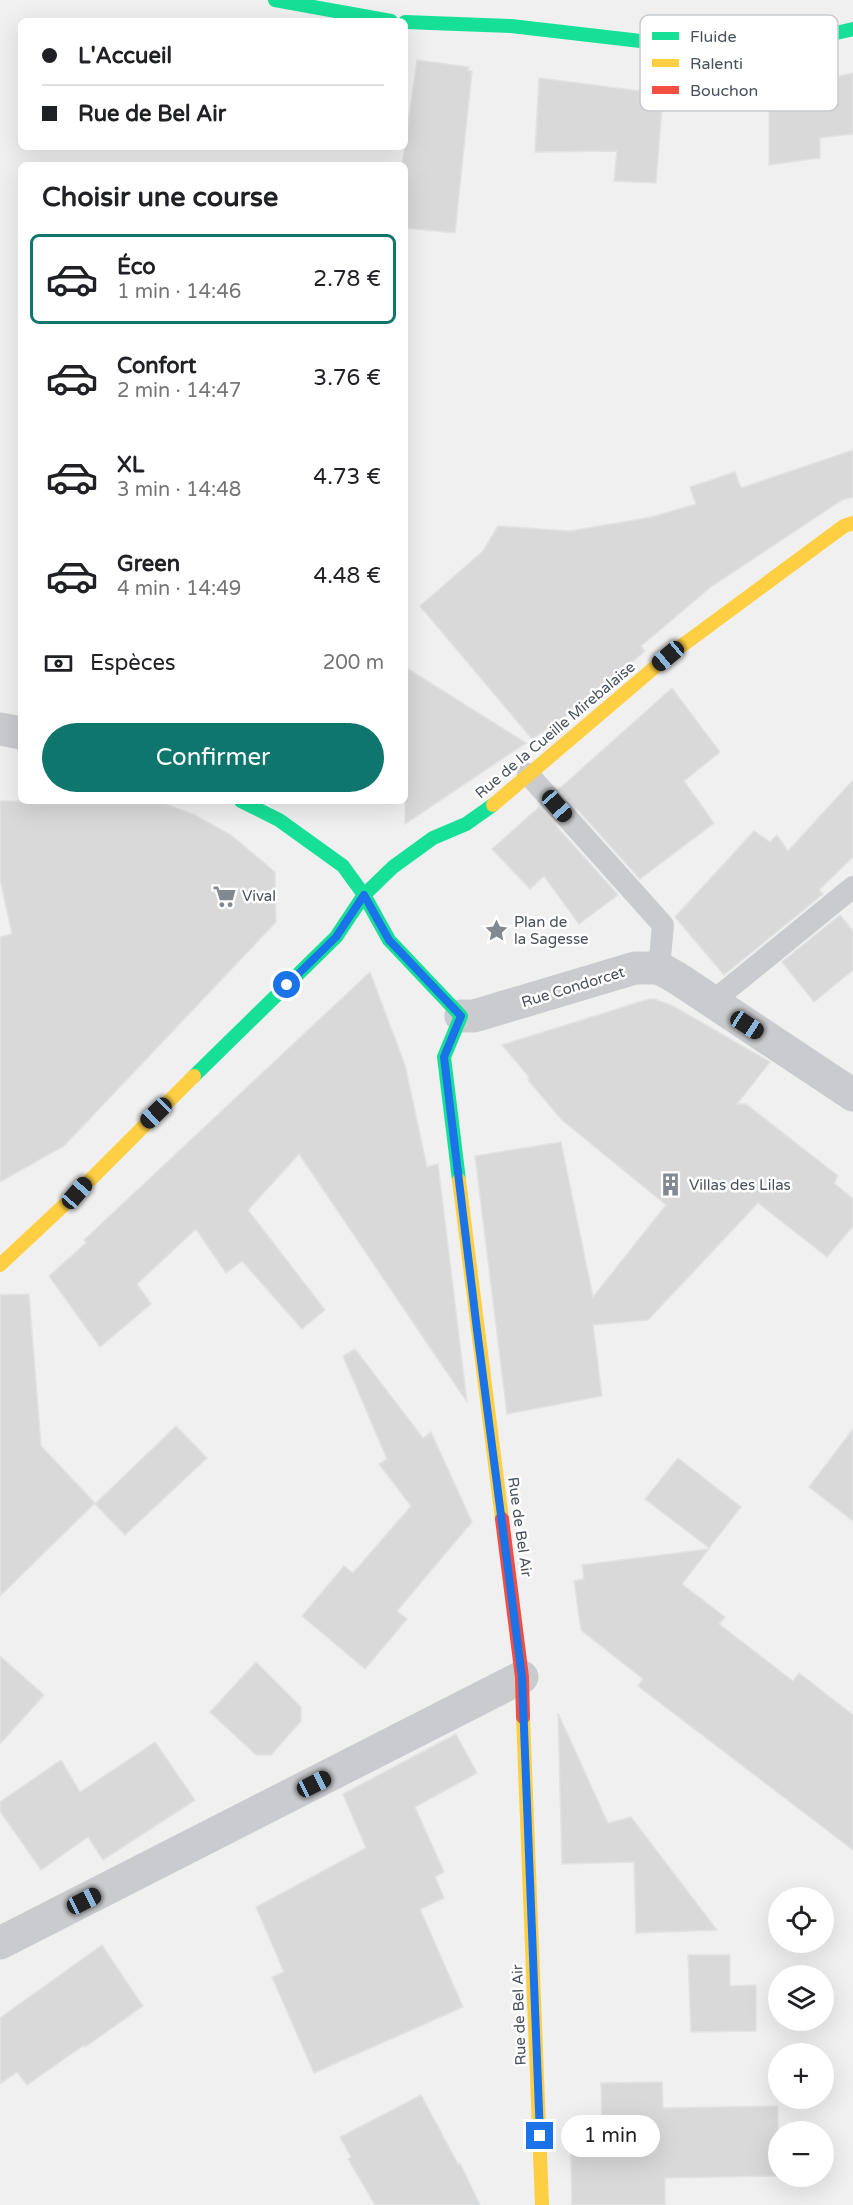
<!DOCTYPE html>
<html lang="fr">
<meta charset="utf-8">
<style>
body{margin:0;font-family:"Varela Round",sans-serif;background:#f6f6f6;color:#202124;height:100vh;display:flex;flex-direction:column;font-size:22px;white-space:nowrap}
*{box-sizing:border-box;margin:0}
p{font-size:20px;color:#757577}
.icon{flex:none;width:33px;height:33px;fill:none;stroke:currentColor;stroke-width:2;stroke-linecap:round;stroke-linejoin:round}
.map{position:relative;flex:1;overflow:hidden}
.side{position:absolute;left:18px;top:162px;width:390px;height:642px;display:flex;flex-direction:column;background:#fff;border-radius:9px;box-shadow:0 6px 24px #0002}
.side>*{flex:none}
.top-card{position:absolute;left:18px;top:18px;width:390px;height:132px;border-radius:9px;box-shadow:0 6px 24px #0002;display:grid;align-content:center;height:132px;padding:0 24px;background:#fff}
.buttons{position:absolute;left:768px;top:1887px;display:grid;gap:12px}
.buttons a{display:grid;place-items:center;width:66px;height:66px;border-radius:50%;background:#fff;box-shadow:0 6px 24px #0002;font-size:30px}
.end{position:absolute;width:27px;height:27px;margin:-14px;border:8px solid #1a73e8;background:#fff;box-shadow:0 0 0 3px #fff}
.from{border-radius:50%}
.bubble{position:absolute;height:42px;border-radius:21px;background:#fff;box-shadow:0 6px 24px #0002;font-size:20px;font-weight:600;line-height:42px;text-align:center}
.car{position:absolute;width:18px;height:36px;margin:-18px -9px;border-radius:8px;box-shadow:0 0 4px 2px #0007;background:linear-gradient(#222 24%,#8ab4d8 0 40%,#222 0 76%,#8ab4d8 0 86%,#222 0)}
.top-card b{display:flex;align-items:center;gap:21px;height:57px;font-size:22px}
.top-card b+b{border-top:2px solid #e0e0e0}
.top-card i{width:15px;height:15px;background:#202124}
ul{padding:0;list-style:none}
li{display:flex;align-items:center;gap:18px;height:90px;margin:0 12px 9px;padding:0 12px;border:3px solid transparent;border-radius:9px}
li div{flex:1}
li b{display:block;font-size:22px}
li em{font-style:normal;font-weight:600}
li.selected{border-color:#0f766e}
li>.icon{width:54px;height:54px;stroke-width:1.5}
h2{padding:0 24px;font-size:27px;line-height:72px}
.pay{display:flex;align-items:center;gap:15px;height:66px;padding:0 24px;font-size:22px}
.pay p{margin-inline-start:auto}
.action{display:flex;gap:12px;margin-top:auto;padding:12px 24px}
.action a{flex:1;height:69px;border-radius:36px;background:#0f766e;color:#fff;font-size:24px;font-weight:600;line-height:69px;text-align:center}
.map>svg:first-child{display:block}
.building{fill:#d9d9da;stroke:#e1e2e3;stroke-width:1.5}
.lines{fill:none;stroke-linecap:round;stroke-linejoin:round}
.lane{stroke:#cacbce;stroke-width:22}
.street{stroke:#cacbce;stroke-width:33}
.fast{stroke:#16e098;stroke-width:14}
.slow{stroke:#ffcf43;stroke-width:14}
.jam{stroke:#f24e42;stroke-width:14}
.route{stroke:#1a73e8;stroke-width:8}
.labels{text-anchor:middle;stroke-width:5;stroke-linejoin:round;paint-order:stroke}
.street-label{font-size:15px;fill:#48515c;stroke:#fff}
.poi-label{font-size:15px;fill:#48515c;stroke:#fff;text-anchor:start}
.key{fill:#fff;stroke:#c8cbce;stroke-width:1.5}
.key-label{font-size:16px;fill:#48515c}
</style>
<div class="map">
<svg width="853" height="2205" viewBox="0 0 853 2205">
<rect width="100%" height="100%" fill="#f0f0f0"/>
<!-- building -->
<path class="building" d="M417 60 469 67 468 70 472 71 455 233 405 228V165H402Z
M853 73V134L820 138V158L769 165V92Z
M539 78 663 94 656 183 614 181 617 151 535 152Z
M853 450V497L842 500 712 586 641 646 645 651 576 709 532 739 420 606 483 551 498 526 570 531 652 517 696 504 690 487 735 472 741 488Z
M405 667 526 743 405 824Z
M672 688 720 752 684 781 714 823 640 879 559 789Z
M853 780V857L819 890 823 894 724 975 675 917 754 831 770 842 777 835 788 851Z
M0 801H157L195 815 231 835 275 872 276 922 64 1146 0 1182V937L12 934 0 879Z
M539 807 618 895 579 924 544 876 530 889 492 849Z
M840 915 853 931V970L814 1002 782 962Z
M370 972 405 1065 427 1167 438 1164 467 1402 299 1154 248 1210 325 1310 302 1329 242 1261 226 1273 196 1229 137 1284 151 1304 100 1347 49 1276 86 1243 84 1240Z
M649 999H655L673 1006 770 1062 737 1104H746L838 1176 834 1183 853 1199V1226L827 1257 758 1203 648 1320 593 1325 602 1396 507 1414 475 1156 561 1142 593 1297 666 1205 562 1120 528 1080 529 1077 502 1045Z
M29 1294 41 1446 95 1503 0 1596V1295Z
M355 1349 423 1438 431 1432 472 1522 397 1611 407 1619 365 1669 302 1616 344 1566 353 1573 411 1506 379 1464 387 1459 343 1356Z
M176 1426 207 1458 125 1535 95 1504Z
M853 1429V1521L809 1487Z
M678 1458 741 1507 709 1548 645 1499Z
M709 1549 682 1584 725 1617 719 1624 793 1681 799 1673 853 1715V1850L638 1686 643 1679 581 1630 574 1581 584 1579 582 1565Z
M0 1656 44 1695 0 1744Z
M256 1662 301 1707V1721L271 1755H256L210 1712Z
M558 1713 608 1823 631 1817 717 1930 636 1933 634 1862 562 1864Z
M456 1734 477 1773 415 1807 444 1872 435 1877 444 1898 420 1909 463 2007 314 2073 272 1977 284 1972 256 1907 366 1848 343 1794Z
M155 1742 195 1800 103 1860 88 1837 41 1870 0 1811V1802L61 1760 80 1792Z
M102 1945 143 2006 85 2047 84 2045 27 2085 17 2072 0 2084V2018Z
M688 1955H730V1986L756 1985V2031L691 2032Z
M662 2082 663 2108 778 2106V2176L665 2178V2205H572L570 2120 602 2119 601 2083Z
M421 2095 458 2164 460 2163 480 2205H375L348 2159 351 2157 340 2137Z"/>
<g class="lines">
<!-- lane -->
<path class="lane" d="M528 774 663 925 659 968
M712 1002 853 887"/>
<!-- street -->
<path class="street" d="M0 729 21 733
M461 1016H474L635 968H659L677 978 853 1095
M0 1943 522 1677"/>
<!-- fast -->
<path class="fast" d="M275 0 391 21
M405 22 511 26 701 48 815 38 853 29
M241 801 279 820 343 866 364 895 389 940 461 1016 444 1057 459 1180
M194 1076 336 937 364 895 393 867 433 838 466 824 493 805"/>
<!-- slow -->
<path class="slow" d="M493 805 668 656 844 526 853 523
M459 1180 502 1519
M0 1265 77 1193 194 1076
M523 1717 542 2205"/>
<!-- jam -->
<path class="jam" d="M502 1519 522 1677 523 1717"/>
</g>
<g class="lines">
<!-- route -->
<path class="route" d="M287 985 336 937 364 895 389 940 461 1016 444 1057 477 1330 522 1677 540 2136"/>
</g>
<!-- icons -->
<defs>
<symbol id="supermarket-bare" viewBox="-9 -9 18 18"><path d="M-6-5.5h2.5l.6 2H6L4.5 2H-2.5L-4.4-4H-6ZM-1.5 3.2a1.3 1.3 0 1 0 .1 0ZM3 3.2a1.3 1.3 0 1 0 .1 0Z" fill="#838990" stroke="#fff" stroke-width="2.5" paint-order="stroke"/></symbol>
<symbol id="sight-bare" viewBox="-9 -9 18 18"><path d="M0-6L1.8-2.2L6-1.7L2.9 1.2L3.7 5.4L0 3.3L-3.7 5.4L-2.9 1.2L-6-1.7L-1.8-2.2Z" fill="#838990" stroke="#fff" stroke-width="2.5" paint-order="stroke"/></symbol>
<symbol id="building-bare" viewBox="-9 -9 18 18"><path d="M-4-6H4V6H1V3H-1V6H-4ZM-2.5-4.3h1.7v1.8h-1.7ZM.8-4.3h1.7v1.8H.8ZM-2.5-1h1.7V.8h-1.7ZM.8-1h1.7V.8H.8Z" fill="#838990" stroke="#fff" stroke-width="2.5" paint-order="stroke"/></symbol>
</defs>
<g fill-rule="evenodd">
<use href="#supermarket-bare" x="208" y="880" width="33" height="33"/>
<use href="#sight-bare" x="480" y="914" width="33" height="33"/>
<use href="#building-bare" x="654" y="1168" width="33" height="33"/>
</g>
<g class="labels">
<!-- street labels -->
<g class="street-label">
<text transform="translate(555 730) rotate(-40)" y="5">Rue de la Cueille Mirebalaise</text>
<text transform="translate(573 987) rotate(-17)" y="5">Rue Condorcet</text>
<text transform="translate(520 1527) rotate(82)" y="5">Rue de Bel Air</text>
<text transform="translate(519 2015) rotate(-92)" y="5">Rue de Bel Air</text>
</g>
<!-- poi labels -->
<g class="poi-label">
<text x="242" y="901">Vival</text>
<text x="514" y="927">Plan de<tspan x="514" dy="17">la Sagesse</tspan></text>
<text x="689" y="1190">Villas des Lilas</text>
</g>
</g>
<!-- legend -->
<rect x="640" y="15" width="198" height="96" rx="9" class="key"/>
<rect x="652" y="32" width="27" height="8" fill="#16e098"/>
<rect x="652" y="59" width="27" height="8" fill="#ffcf43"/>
<rect x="652" y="86" width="27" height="8" fill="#f24e42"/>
<g class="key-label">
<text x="690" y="42">Fluide</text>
<text x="690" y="69">Ralenti</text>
<text x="690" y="96">Bouchon</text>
</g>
</svg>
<div class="buttons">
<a><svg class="icon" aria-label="locate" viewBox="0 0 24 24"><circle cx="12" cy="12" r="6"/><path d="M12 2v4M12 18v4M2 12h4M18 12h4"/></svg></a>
<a><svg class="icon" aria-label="layers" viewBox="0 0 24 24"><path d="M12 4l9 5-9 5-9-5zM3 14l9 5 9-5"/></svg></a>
<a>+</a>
<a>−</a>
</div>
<i class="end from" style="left:287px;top:985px"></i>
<i class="end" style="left:540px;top:2136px"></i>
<div class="bubble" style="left:561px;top:2115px;width:99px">1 min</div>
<i class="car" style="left:668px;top:656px;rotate:230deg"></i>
<i class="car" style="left:557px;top:806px;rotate:139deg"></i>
<i class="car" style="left:747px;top:1025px;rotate:123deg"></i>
<i class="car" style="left:156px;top:1113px;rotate:226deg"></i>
<i class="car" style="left:77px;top:1193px;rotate:41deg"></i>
<i class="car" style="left:314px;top:1784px;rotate:63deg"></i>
<i class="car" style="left:84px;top:1901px;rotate:63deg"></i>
<div class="top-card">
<b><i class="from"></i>L'Accueil</b>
<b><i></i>Rue de Bel Air</b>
</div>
<section class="side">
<h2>Choisir une course</h2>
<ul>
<li class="selected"><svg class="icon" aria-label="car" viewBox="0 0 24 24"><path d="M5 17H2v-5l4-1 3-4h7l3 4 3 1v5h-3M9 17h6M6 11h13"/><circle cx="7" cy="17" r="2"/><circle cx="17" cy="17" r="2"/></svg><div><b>Éco</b><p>1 min · 14:46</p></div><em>2.78 €</em></li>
<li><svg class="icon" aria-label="car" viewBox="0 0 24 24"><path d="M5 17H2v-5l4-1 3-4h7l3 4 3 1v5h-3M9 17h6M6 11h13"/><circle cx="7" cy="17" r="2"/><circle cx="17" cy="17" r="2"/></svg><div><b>Confort</b><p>2 min · 14:47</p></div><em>3.76 €</em></li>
<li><svg class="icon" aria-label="car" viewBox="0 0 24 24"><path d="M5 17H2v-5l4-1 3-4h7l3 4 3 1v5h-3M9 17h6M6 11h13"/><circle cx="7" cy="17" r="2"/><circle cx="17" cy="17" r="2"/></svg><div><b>XL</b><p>3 min · 14:48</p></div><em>4.73 €</em></li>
<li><svg class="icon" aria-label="car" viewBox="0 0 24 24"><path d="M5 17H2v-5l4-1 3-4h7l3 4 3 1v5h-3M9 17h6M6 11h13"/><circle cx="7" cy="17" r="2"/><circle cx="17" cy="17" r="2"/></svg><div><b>Green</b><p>4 min · 14:49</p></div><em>4.48 €</em></li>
</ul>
<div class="pay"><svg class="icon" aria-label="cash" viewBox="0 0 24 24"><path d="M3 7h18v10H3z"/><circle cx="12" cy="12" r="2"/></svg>Espèces<p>200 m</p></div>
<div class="action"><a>Confirmer</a></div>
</section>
</div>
